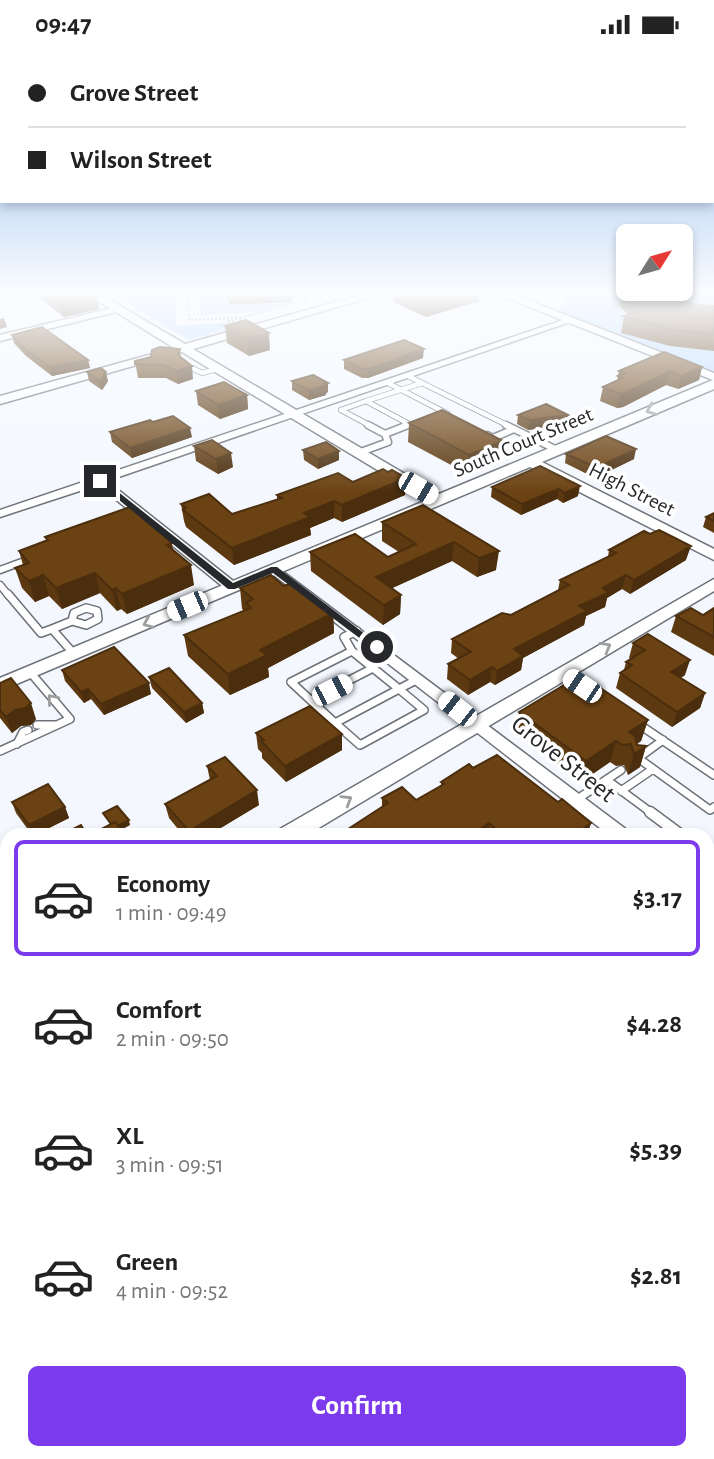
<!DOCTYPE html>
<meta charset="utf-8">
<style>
body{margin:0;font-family:"Alegreya Sans",sans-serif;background:#f6f6f6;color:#222;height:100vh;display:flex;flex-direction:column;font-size:26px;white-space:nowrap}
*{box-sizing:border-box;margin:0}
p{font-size:23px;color:#767676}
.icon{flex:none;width:38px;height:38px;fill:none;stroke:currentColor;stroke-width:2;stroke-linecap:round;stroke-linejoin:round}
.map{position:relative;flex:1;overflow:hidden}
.side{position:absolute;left:0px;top:779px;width:714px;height:632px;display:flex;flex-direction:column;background:#fff;border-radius:21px 21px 0 0;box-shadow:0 4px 10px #0003}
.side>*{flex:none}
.guide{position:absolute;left:0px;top:0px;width:714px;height:154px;box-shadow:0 4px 10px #0003;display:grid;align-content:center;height:154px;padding:0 28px;background:#fff}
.needle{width:46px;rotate:53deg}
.buttons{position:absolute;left:616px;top:175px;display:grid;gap:14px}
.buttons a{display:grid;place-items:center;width:77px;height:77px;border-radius:10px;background:#fff;box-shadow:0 4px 10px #0003;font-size:35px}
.end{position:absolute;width:32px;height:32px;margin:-16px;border:9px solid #26282b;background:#fff;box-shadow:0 0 0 4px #fff}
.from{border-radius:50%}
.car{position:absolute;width:21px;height:42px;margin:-21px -10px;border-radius:9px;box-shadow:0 0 5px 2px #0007;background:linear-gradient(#fff 24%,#345 0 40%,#fff 0 76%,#345 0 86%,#fff 0)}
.guide b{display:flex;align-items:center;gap:24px;height:66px;font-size:26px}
.guide b+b{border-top:2px solid #e0e0e0}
.guide i{width:18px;height:18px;background:#222}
ul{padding:12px 0 0;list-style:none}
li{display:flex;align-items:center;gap:21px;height:116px;margin:0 14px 10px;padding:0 14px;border:4px solid transparent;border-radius:10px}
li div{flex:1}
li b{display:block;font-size:26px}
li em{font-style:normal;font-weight:600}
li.active{border-color:#7c3aed}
li>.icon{width:63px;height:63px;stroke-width:1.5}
.primary-button{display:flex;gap:14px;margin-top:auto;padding:14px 28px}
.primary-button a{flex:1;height:80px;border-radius:10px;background:#7c3aed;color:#fff;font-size:28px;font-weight:600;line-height:80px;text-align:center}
.status{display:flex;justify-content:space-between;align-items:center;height:49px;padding:0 35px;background:#fff;direction:ltr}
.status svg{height:19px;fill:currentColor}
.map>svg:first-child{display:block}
.green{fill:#b7d7ff}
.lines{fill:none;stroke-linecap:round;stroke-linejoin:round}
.lane-far3-casing{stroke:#6d7278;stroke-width:6}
.lane-far2-casing{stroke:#6d7278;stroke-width:9}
.lane-far1-casing{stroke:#6d7278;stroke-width:10}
.lane-casing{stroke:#6d7278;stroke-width:13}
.street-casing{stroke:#6d7278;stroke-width:3}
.secondary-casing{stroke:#6d7278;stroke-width:3}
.highway-casing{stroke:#6d7278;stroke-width:4}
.path{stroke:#93969b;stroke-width:2;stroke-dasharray:2 2;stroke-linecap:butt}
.lane-far3{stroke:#fff;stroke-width:4.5}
.lane-far2{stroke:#fff;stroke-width:6}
.lane-far1{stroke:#fff;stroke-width:7}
.lane{stroke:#fff;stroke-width:10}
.street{fill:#fff;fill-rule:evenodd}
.secondary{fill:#fff;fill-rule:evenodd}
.highway{fill:#fff;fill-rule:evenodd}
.wall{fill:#5c3910}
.shaded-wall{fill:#4b2e0d}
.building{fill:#6b4213;stroke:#4b2e0d;stroke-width:2}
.oneway{stroke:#9d9ea0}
.route{fill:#26282b}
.labels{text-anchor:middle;stroke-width:7;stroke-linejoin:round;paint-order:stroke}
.far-street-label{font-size:21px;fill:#26282b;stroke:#fff}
.street-label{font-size:26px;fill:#26282b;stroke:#fff}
</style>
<div class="status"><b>09:47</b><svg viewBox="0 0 49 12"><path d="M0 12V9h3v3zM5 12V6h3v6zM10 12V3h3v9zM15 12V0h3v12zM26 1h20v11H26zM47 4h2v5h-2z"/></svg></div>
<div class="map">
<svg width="714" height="1410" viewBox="0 0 714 1410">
<rect width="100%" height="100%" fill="#f4f8fe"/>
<!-- green -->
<path class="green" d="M127 245H179L175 249 176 277 255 272 189 291 116 248Z
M199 245H226L228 256 292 254 253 263 201 266Z
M567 245H714V323L559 263Z"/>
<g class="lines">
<defs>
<path id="lane-far3" d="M192 319 202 324 217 320
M408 327 509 377
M388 334 448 365
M366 352 422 334
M341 361 366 352 409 375
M341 361 371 377
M403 377 409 375"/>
<path id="lane-far2" d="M368 376 385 385
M506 376 557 401
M385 385 408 376
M487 386 493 389 514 380
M358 404 388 393 385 385
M0 521 30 510
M0 536 9 547"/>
<path id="lane-far1" d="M8 545 41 584 52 580 74 605
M86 559 97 562 98 570 86 576 72 572 74 564Z
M52 580 72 572
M352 602 344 588 357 582
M399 640 418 630
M311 651 373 619
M335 674 360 696 424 661 399 640
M335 674 291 633 352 602 399 640
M335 674 399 640
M637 674 714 726
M37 676H55
M17 695 23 683 28 681
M0 702 70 670 30 623
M638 709 710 761 714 758
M637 710 663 691
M607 731 653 765
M621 742 653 720
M576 751 621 721"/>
<path id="lane" d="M650 763 681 786
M707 805 714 810"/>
<path id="street" d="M117 258 120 262 0 292V286Z
M566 270 573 272 107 432 237 535V541H227L98 436 0 468V461Z
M274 516 627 781 629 786H609L270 523 268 520Z
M707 844 714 847V865L707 862Z"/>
<path id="secondary" d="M87 245H100L185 295 364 245H382L193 300 439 445 713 331 497 245H512L714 324V340L542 413 714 500V511L530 418 0 642V629L427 451 182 303 0 355V347L174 299Z
M714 530V542L307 786H277L280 780Z
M0 806 7 808V835L0 832Z
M714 815V837L707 840V817Z
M7 939V964L0 967V942Z
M7 1383V1404H25L22 1410H0V1386Z
M360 1404H399L402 1410H363Z"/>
<path id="highway" d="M0 1085 7 1088V1139L0 1136Z
M0 1230 7 1232V1292L0 1289Z
M39 1404H89L92 1410H42Z
M123 1404H173L176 1410H126Z"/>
</defs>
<!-- lane-far3 casing -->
<use href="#lane-far3" class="lane-far3-casing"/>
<!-- lane-far2 casing -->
<use href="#lane-far2" class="lane-far2-casing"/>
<!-- lane-far1 casing -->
<use href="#lane-far1" class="lane-far1-casing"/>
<!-- lane casing -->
<use href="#lane" class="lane-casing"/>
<!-- street casing -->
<use href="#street" class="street-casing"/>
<!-- secondary casing -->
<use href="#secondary" class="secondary-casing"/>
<!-- highway casing -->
<use href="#highway" class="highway-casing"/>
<!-- path -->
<path class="path" d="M188 245 189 271 237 269
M302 245 306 255
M234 272 227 273 294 254 292 252"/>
<!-- lane-far3 -->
<use href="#lane-far3" class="lane-far3"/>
<!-- lane-far2 -->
<use href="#lane-far2" class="lane-far2"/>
<!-- lane-far1 -->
<use href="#lane-far1" class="lane-far1"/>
<!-- lane -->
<use href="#lane" class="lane"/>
<!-- street -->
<use href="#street" class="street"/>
<!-- secondary -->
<use href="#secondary" class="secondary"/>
<!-- highway -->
<use href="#highway" class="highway"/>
</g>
<!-- wall -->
<path class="wall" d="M39 245H91L99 260 64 268 40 249Z
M228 245 292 248V253L229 256Z
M394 245H479V252L426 268 393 253Z
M621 245H666L669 248 697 256 714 257V302L670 297 621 284 624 267 628 266 619 256Z
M225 277 270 301 249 307 227 294Z
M12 286 88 311 90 319 52 327 26 307 14 294Z
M180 300 181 309 193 330 178 335 166 329H138L135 312Z
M423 309 368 329H362L344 320V311Z
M702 318 699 331 678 340 666 336 623 358 617 359 600 352 603 338 617 332 619 322Z
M87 323 108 332 102 341 89 332Z
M292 332 328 343 326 344V346L309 351 292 341Z
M196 342 247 346 248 360 220 370 198 356Z
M518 366 567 375 528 381 517 375Z
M153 373 192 388 132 409 112 393 110 383Z
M409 374 500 411 468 425 408 393Z
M194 397 233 418 218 425 196 412Z
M303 401 339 402V411L318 420 304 411Z
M566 405 634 410 595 429 565 414Z
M540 417 578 447 563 454 557 450 521 466 491 448 492 438Z
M388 423 406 429 405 446 342 473 334 469 310 479 311 486 234 516 186 478 184 472 181 455 232 465 277 451V446L353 433Z
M423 456 496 521 477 528 452 512 392 539 401 546 400 565 383 576 311 522 310 503 388 508 399 503 382 492V473Z
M714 464V484L703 478 706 468Z
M45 488 172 494 173 501 194 536 127 565 121 560 117 562 100 544 62 560 49 547 35 553 22 539 15 519 23 516 19 502 46 491Z
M609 501 686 511 630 545 622 540 607 549 605 558 586 567 584 576 523 609 521 621 495 636 490 633 468 646 447 630 448 615 459 610 451 604 452 590 511 566 558 541 560 531 608 508Z
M284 537 333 564 334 584 268 619 269 628 230 646 188 607 184 586 245 562 242 560 240 539Z
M714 559V607L671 583 676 567 703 566Z
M633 594 685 626 681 629 705 644 700 659 672 678 616 639 620 624 624 621 626 613 631 610 629 609Z
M62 621 151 645 104 666 91 650 84 654 65 632Z
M149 628 202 654 204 664 186 674 152 639Z
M0 634 36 670 31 676 21 677 12 684 0 669Z
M519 663 648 671 641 692 637 695V696L646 697 640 718 628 726 624 716 616 717 610 713 581 733 516 684Z
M256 684 342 685V701L286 733 262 709V704L258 700Z
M207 717 259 756 209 786H183L169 769 165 755 210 731Z
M473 719 558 753 591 774 587 786H339L382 758V749L416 751 441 737V733Z
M12 753 65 758 69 769 35 786H32L16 764Z
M714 974V988L709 983Z
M714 1186V1214L707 1207V1194Z"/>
<!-- shaded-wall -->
<path class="shaded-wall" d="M448 245H479V252L426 268 427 251Z
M97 248 99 260 64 268 62 256Z
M4 269 7 278 0 280V270Z
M269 284 270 301 249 307 248 290Z
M424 300 423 309 368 329 369 320Z
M88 311 90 319 52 327 50 318Z
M192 317 193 330 178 335 176 322Z
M702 318 699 331 678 340 681 327Z
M670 322 666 336 623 358 617 359 620 345Z
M106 323 108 332 102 341 100 332Z
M328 334V343L326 344V346L309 351V342Z
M247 346 248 360 220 370 218 356Z
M568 366 567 375 528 381 530 371Z
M190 379 192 388 132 409 130 399Z
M503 392 500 411 468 425 469 406Z
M636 400 634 410 595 429 597 419Z
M339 402V411L318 420V410Z
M231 404 233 418 218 425 216 410Z
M406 429 405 446 342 473V456Z
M580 437 578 447 563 454 565 444Z
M559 440 557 450 521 466 522 455Z
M334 452V469L310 479 311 486 234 516 232 499 304 464Z
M454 493 452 512 375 547 376 528Z
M691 497 686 511 630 545 634 531Z
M499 502 496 521 477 528 479 509Z
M191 516 194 536 127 565 122 545Z
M95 524 100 544 62 560 56 539Z
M43 526 49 547 35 553 29 532Z
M626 526 622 540 607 549 605 558 586 567 584 576 523 609 521 621 495 636 497 622 514 600 603 539Z
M116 539 121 560 117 562 112 541Z
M401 546 400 565 383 576 384 556Z
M333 564 334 584 268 619 269 628 230 646 228 625 260 601Z
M690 611 685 626 666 638 671 623Z
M492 618 490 633 468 646 470 631Z
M149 634 151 645 104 666 101 655Z
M88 640 91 650 84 654 81 643Z
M705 644 700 659 672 678 677 663Z
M31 654 36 670 31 676 21 677 12 684 6 668 15 661Z
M202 654 204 664 186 674 184 663Z
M648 671 641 692 632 698 629 683Z
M342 685V701L286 733 285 717Z
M616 692 610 713 581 733 586 712Z
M646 697 640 718 628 726 634 705Z
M257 741 259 756 209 786H189V782Z
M65 758 69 769 35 786H33L29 776Z
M129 771 130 776 116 784 114 779Z
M489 774 488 786H471Z
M591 774 587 786H574Z
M714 956V961L707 968V965L709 960Z"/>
<!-- building -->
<path class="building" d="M47 245H91L97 248 62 256Z
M228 245H291L292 248 228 251Z
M413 245H448L427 251Z
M627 245H666L669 248 697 256 714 257V285L674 281 624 267 643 262Z
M246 271 269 284 248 290 225 277Z
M42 278 88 311 50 318 24 299 12 286Z
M404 291 424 300 369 320H362L344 311Z
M160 298 180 300 178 306 192 317 176 322 164 316 135 315V312L151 308 152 301Z
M664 303 702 318 681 327 670 322 625 344 620 345 603 338 623 329 618 327 625 324 619 322Z
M101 319 106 323 100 332 87 323Z
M313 326 328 334 324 335 325 336 309 342 292 332Z
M224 333 247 346 218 356 196 342Z
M546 355 568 366 530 371 518 366Z
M442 361 503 392 469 406 409 374Z
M173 367 190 379 130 399 110 383 150 371 153 373Z
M606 387 636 400 597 419 566 405Z
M212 391 231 404 216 410 194 397Z
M326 393 339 402 318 410 303 401Z
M540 417 580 437 565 444 559 440 522 455 492 438Z
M383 420 388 423 392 421 406 429 342 456 334 452 304 464 310 468 232 499 183 461 186 459 181 455 209 445 232 465 282 449 277 446 338 424 353 433Z
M423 456 499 502 479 509 454 493 376 528 401 546 384 556 310 503 355 485 388 508 416 495 382 473Z
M130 458 172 494 167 496 191 516 122 545 116 539 112 541 95 524 56 539 43 526 29 532 15 519 29 514 19 502 48 491 45 488Z
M714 464V472L706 468Z
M659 481 691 497 634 531 626 526 603 539 608 544 579 557 587 562 514 600 523 607 497 622 492 618 470 631 448 615 471 603 452 590 502 564 511 566 569 536 560 531 616 504 609 501 644 482 650 485Z
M271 526 284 537 294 533 333 564 260 601 267 606 228 625 184 586 251 559 246 554 253 550 240 539Z
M691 559 703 566 714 559V588L676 567Z
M648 585 690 611 671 623 705 644 677 663 620 624 632 616 626 613 645 601 633 594Z
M114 598 149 634 101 655 88 640 81 643 62 621Z
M169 619 202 654 184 663 149 628Z
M581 626 648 671 629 683 635 687 637 696 646 697 634 705 631 695 622 696 616 692 586 712 519 663Z
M11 629 31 654 25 659 15 661 6 668 0 661V634Z
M310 657 342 685 285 717 261 692 264 691 256 684Z
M497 706 558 753 562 750 591 774 574 786H503L489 774 471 786H421L416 781 409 786H339L388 754 382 749 402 738 416 751 444 735 441 733 469 715 473 719Z
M225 708 257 741 189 782 165 755 217 727 207 717Z
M48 735 65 758 29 776 12 753Z
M117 757 129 771 118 777 115 773 111 775 103 764Z
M115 773 126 786H90Z
M81 776 87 786H66L65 784Z
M707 924 714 930V956L709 960 707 958Z
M707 1262 714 1269V1364L707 1373Z
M470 1404H607L612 1410H472L469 1405Z"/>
<!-- one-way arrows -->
<defs><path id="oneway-chevron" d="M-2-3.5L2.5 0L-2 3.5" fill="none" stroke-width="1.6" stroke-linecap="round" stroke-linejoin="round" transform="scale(1.75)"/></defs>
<g class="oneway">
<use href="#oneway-chevron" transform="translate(651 361) rotate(157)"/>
<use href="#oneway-chevron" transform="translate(148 574) rotate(157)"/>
<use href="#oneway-chevron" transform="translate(606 598) rotate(-30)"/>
<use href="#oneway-chevron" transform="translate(52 650) rotate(-130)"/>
<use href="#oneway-chevron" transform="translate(347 751) rotate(-31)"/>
</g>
<!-- sky -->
<linearGradient id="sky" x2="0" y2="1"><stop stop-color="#83b1eb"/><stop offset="0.55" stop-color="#fafcff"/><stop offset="1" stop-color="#fafcff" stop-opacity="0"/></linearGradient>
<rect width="714" height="443" fill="url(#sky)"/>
<!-- route -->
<path class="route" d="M97 430H102L233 534 271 518H277L382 598 374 600 273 524 235 540H228L97 433Z"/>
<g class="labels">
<!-- far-street labels -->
<g class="far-street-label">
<text transform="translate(523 393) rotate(-23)" y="7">South Court Street</text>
<text transform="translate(632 440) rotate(27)" y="7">High Street</text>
</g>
<!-- street labels -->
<g class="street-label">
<text transform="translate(564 709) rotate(38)" y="9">Grove Street</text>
</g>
</g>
</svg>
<div class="buttons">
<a><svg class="needle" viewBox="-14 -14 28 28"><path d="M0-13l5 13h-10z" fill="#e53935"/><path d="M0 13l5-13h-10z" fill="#767676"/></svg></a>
</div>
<i class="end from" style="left:377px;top:598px"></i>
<i class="end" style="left:100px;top:432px"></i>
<i class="car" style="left:418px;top:439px;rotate:120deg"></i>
<i class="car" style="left:187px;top:557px;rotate:247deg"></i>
<i class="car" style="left:582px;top:637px;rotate:304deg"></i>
<i class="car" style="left:332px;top:641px;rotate:63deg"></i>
<i class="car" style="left:457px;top:660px;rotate:308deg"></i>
<div class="guide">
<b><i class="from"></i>Grove Street</b>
<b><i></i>Wilson Street</b>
</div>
<section class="side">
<ul>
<li class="active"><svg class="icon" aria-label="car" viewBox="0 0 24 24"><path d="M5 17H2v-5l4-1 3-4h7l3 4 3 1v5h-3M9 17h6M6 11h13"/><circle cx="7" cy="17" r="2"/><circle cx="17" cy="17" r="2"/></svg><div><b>Economy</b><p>1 min · 09:49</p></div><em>$3.17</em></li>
<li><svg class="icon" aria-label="car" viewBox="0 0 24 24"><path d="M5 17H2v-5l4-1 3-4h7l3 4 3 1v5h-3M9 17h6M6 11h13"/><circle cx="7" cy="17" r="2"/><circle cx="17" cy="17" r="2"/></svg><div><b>Comfort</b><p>2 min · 09:50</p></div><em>$4.28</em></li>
<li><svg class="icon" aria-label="car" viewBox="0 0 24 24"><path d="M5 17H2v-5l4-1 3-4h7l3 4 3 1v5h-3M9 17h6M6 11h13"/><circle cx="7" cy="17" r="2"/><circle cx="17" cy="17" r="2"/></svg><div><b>XL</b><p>3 min · 09:51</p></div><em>$5.39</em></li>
<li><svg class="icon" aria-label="car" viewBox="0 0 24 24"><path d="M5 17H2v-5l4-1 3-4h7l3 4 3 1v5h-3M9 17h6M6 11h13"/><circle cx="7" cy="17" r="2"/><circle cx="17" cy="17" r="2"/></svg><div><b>Green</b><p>4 min · 09:52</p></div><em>$2.81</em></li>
</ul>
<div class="primary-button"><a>Confirm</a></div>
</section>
</div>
